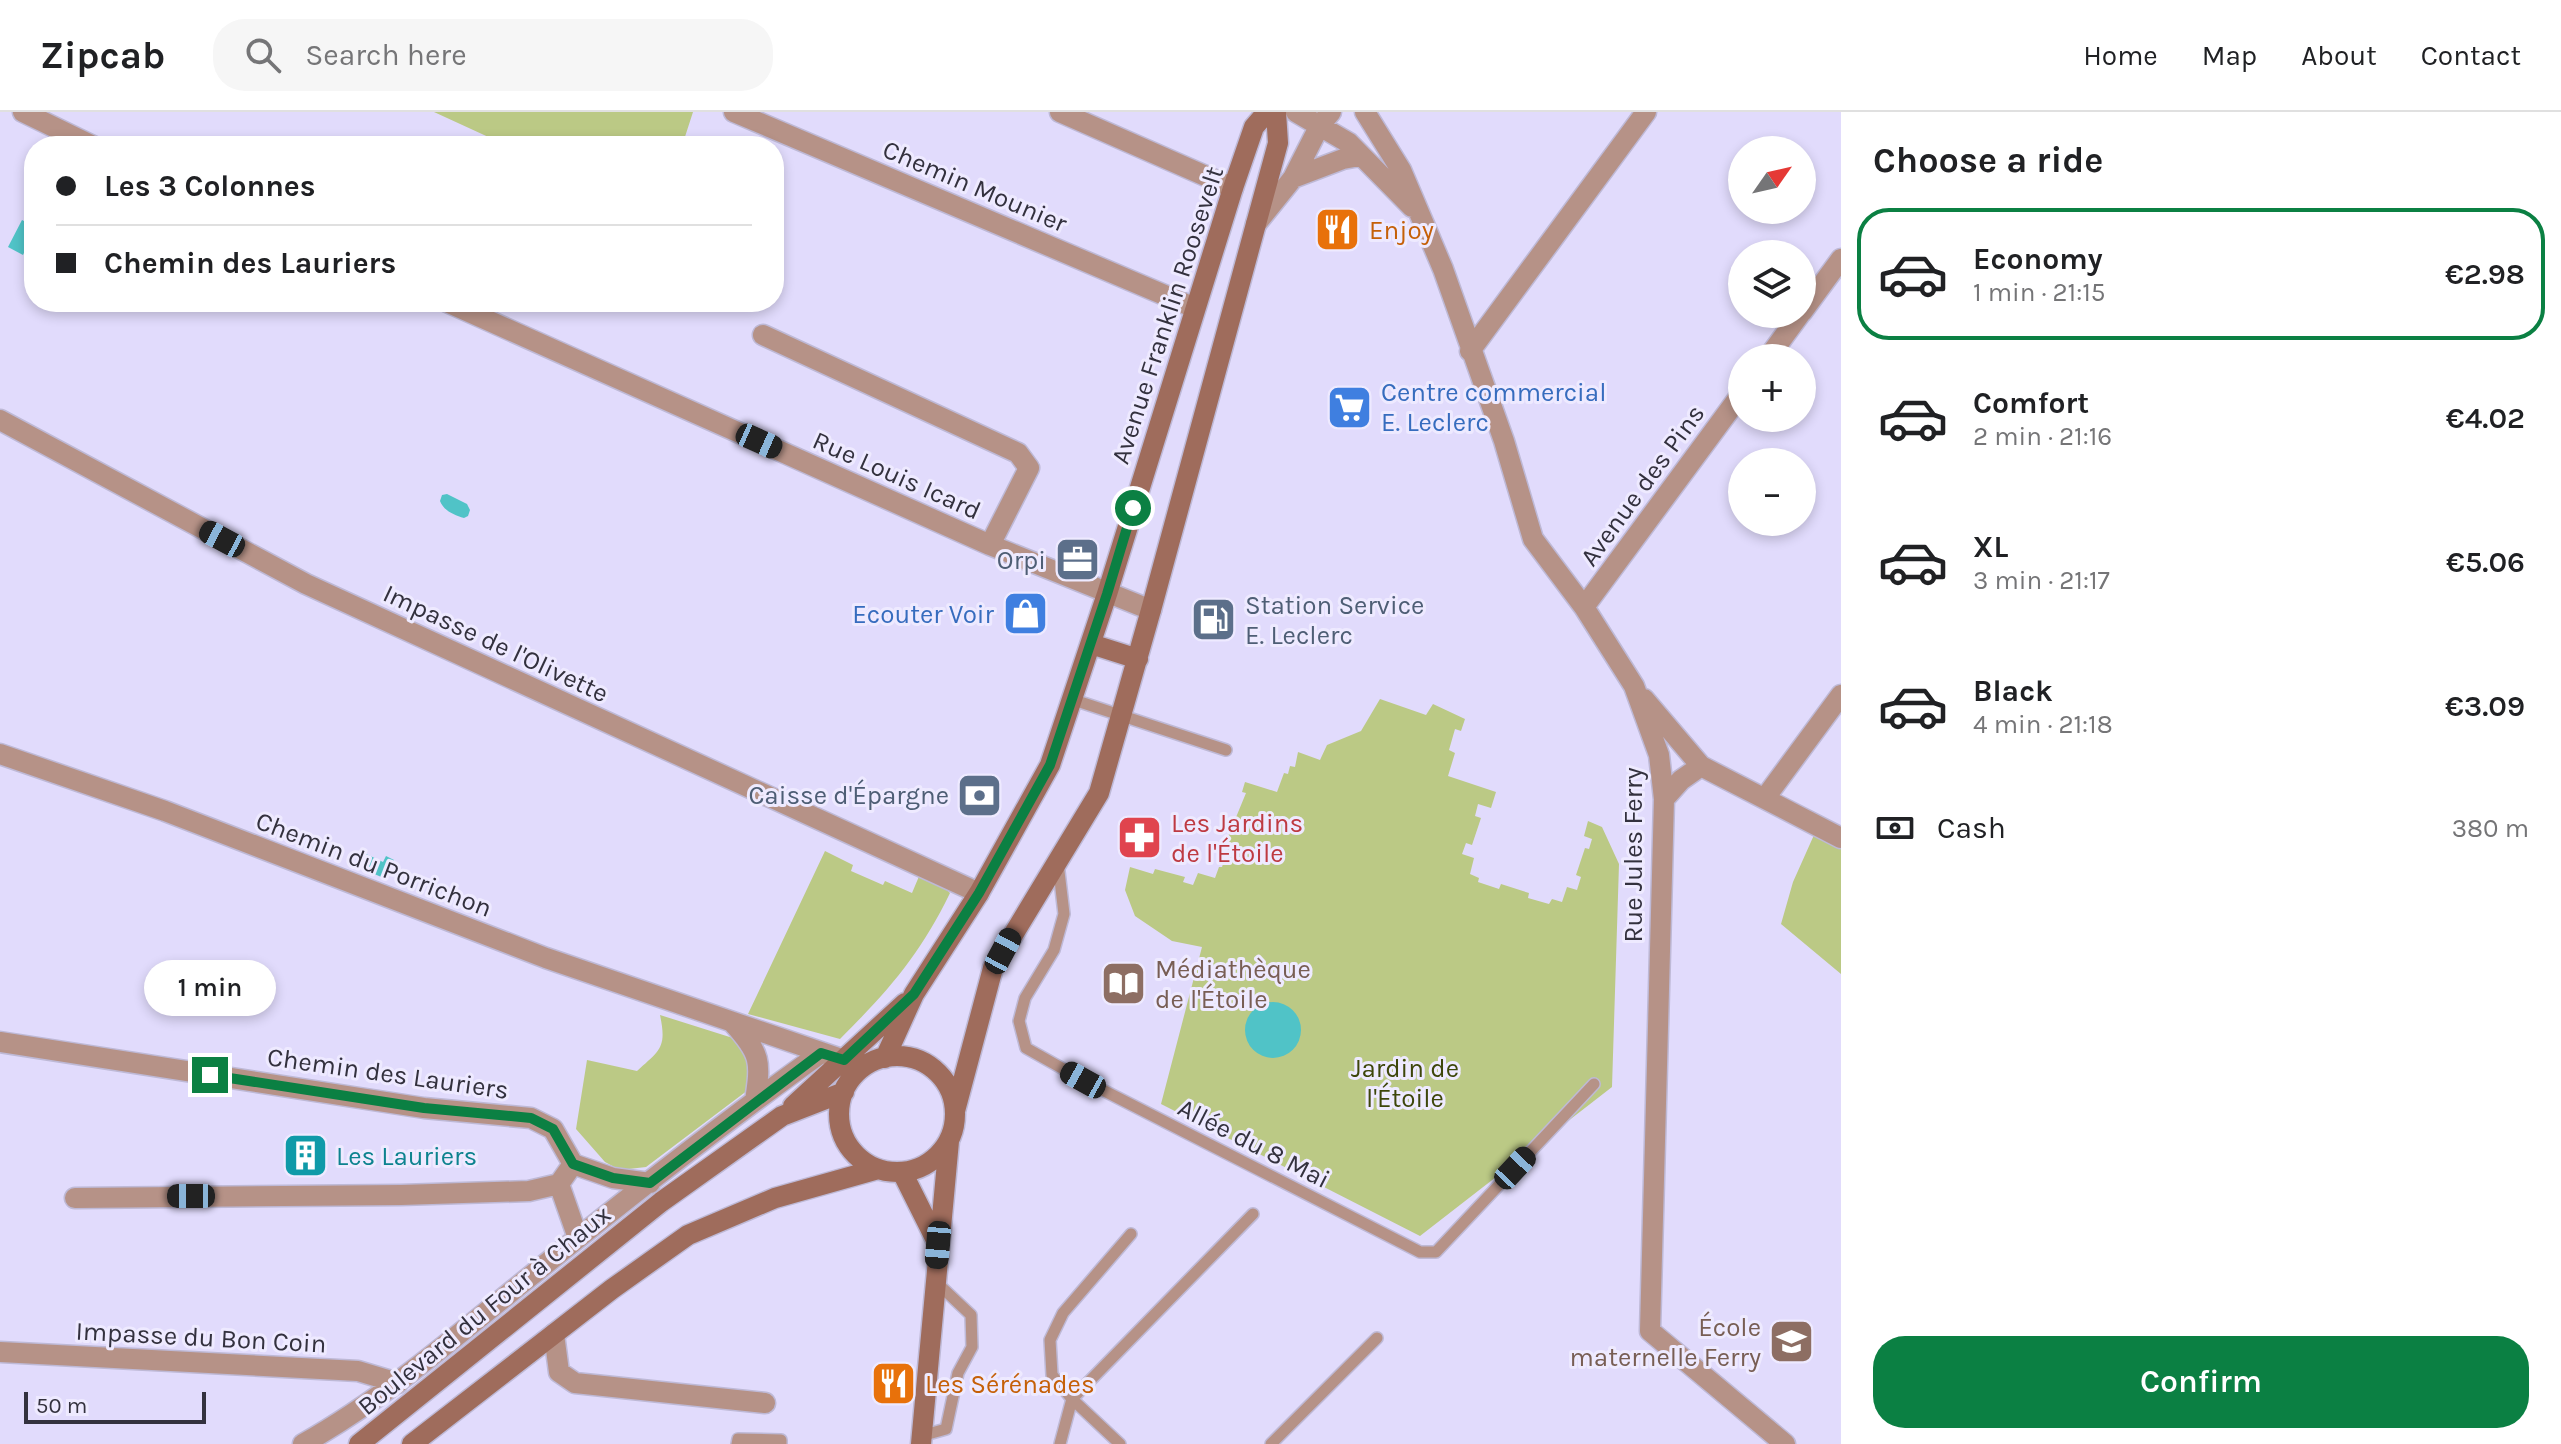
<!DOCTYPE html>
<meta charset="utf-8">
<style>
body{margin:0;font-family:Karla,sans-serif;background:#f6f6f6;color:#202124;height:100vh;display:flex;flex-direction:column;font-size:30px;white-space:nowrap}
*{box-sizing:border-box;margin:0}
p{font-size:26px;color:#757577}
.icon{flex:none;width:44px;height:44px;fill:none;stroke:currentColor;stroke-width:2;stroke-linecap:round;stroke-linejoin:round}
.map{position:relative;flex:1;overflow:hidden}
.sheet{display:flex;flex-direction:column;background:#fff;width:720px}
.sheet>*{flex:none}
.guide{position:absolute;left:24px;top:24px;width:760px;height:176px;border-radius:32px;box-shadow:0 4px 12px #0003;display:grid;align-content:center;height:176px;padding:0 32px;background:#fff}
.needle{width:52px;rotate:56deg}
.tools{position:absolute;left:1728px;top:24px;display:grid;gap:16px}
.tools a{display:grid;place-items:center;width:88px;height:88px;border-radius:50%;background:#fff;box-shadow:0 4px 12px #0003;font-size:40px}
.scale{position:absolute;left:24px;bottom:20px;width:182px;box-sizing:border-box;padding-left:8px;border:4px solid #33313e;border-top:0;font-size:22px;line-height:28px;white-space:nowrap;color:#33313e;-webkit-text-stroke:6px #eeeaff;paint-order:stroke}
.end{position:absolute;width:36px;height:36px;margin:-18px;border:10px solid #0b8043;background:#fff;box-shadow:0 0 0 4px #fff}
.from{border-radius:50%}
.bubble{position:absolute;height:56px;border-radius:28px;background:#fff;box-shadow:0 4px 12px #0003;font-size:26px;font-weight:600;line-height:56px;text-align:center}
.car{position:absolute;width:24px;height:48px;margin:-24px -12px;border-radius:10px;box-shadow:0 0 6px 2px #0007;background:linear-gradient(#222 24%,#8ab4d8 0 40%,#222 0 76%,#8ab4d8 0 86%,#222 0)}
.guide b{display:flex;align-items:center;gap:28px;height:76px;font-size:30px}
.guide b+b{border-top:2px solid #e0e0e0}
.guide i{width:20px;height:20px;background:#202124}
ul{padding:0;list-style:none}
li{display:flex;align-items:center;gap:24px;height:132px;margin:0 16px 12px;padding:0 16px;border:4px solid transparent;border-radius:32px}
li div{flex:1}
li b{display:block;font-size:30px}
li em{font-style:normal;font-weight:600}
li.selected{border-color:#0b8043}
li>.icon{width:72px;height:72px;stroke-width:1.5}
h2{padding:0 32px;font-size:36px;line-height:96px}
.pay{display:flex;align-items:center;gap:20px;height:88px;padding:0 32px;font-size:30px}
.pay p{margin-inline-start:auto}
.primary-button{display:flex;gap:16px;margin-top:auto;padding:16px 32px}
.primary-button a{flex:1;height:92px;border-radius:32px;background:#0b8043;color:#fff;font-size:32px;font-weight:600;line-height:92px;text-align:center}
header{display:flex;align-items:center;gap:48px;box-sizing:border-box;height:112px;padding:0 40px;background:#fff;border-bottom:2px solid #e0e0e0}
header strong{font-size:38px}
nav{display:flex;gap:44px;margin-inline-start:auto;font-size:28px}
.search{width:560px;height:72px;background:#f6f6f6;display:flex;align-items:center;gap:20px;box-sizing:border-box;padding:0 28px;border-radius:32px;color:#757577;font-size:30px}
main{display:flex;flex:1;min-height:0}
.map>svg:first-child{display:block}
.green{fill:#bbc985}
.water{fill:#50c3c7}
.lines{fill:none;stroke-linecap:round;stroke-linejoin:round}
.lane-casing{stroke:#beb9d6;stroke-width:14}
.street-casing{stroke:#beb9d6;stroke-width:23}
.secondary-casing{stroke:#beb9d6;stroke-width:23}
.lane{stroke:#b69287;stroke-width:11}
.street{stroke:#b69287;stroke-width:20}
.secondary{stroke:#9f6c5c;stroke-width:20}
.route{stroke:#0b8043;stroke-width:10}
.labels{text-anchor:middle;stroke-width:6;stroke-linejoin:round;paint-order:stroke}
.street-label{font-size:26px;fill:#33313e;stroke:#eeeaff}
.food-label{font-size:26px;fill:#c56008;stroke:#eeeaff;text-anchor:start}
.shop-label{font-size:26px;fill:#366cbe;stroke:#eeeaff;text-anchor:start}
.service-label{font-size:26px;fill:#4e5e75;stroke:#eeeaff;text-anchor:end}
.health-label{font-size:26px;fill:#be3a42;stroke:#eeeaff;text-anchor:start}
.education-label{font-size:26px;fill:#785e54;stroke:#eeeaff;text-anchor:start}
.park-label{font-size:26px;fill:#3d460a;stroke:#eeeaff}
.culture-label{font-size:26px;fill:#0d838f;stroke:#eeeaff;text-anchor:start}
</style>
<header>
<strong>Zipcab</strong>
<div class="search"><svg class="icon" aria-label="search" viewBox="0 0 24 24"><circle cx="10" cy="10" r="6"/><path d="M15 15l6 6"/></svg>Search here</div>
<nav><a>Home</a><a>Map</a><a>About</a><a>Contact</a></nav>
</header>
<main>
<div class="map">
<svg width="1841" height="1332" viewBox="0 0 1841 1332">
<rect width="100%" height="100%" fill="#e1dbfc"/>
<!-- green -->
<path class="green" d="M434 0H693L682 34H508Z
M1380 587 1426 603 1433 592 1465 607 1461 619 1455 617 1449 638 1455 641 1448 664 1496 680 1491 696 1478 692 1475 704 1481 706 1472 733 1466 731 1462 742 1474 746 1470 762 1479 766 1478 770 1499 777 1501 772 1529 781 1528 786 1549 792 1552 787 1562 790 1567 775 1577 778 1581 765 1576 763 1585 736 1589 737 1592 727 1584 724 1588 709 1602 715 1619 752 1612 975 1420 1124 1161 992 1202 835 1172 829 1135 804 1125 778 1130 755 1153 762 1155 757 1185 765 1183 770 1193 773 1198 761 1215 766 1219 755H1222L1229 734 1225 732 1246 681 1242 680 1245 670 1277 680 1284 661 1288 662 1290 654 1295 655 1298 640 1320 648 1327 633 1361 619Z
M1814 723 1841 737V862L1781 812 1793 770Z
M825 739 853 753 851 759 883 773 885 769 912 781 920 762 940 771 950 781C920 843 888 879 840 927L748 902Z
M660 903 736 927 753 944 756 972 646 1055 620 1058 605 1050 576 1017 587 948 637 959C660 938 667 936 660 903Z"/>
<!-- water -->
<path class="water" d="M22 108 34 114V120L23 143 8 135Z
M447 382 467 392 470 398 468 404 464 406C454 403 444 399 440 389L442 383Z
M364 741 383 750 386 744 394 748 386 767 358 755Z
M1245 918a28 28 0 1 1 56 0a28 28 0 1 1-56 0Z"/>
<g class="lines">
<defs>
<path id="lane" d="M1071 587 1226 638
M1058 751 1064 802 1054 838 1025 886 1019 909 1026 936 1083 968 1420 1140H1436L1594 972
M921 1324 946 1317 958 1261 972 1235 971 1203 936 1170
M737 1332 738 1327 781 1328V1332
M1060 1332 1072 1287 1253 1102
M1120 1332 1072 1287 1052 1263 1050 1228 1063 1201 1131 1122
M1271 1332 1377 1226"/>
<path id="street" d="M23 0 93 34
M734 0 1195 196
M1060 0 1233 76
M1296 0 1349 31 1412 95
M1365 0 1401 58 1443 157 1504 329 1533 427 1584 495 1634 574 1659 643 1664 687 1650 1219 1785 1332
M1293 66 1343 47 1360 44
M1256 112 1293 66 1320 13 1331 0
M447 190 990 433 1151 498
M1802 200 1841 147
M763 223 1018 341 1029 356 990 433
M1470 239 1646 0
M1768 246 1800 202
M0 308 306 472 979 781
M1584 495 1742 281
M1644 587 1701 654
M0 642 165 699 546 846 844 948
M1765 686 1841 583
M1664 687 1681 668 1701 654 1841 726
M733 911C761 942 761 949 755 989
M0 930 424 996 531 1006 553 1017 573 1052 613 1066 650 1071
M559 1072 578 1126
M75 1086 401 1083 529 1079 559 1072 573 1052
M554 1222 559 1260 575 1271 765 1291
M0 1240 358 1259 398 1271
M303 1332C388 1284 461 1220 537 1159 630 1084 724 1010 821 941"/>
<path id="secondary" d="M1091 532 1138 547
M839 1002a58 58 0 1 1 116 0a58 58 0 1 1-116 0Z
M885 946 914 882 979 781 1050 653 1107 482 1233 76 1254 15 1267 0
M793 994 905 891
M955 999 993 856 1099 681 1151 498 1278 31 1276 0
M902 1060 938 1132
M359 1332 661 1090 782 1004 844 980
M412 1332 612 1177 688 1123 775 1086 878 1057
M921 1332 949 1029"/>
</defs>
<!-- lane casing -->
<use href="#lane" class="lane-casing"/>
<!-- street casing -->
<use href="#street" class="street-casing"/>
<!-- secondary casing -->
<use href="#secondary" class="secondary-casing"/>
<!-- lane -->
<use href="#lane" class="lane"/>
<!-- street -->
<use href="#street" class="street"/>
<!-- secondary -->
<use href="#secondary" class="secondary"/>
</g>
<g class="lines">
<!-- route -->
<path class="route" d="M210 963 424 996 531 1006 553 1017 573 1052 613 1066 650 1071 821 941 844 948 914 882 979 781 1050 653 1107 482 1133 396"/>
</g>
<!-- icons -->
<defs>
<symbol id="restaurant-square" viewBox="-11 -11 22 22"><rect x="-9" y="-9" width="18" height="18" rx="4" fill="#e8710a" stroke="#eeeaff"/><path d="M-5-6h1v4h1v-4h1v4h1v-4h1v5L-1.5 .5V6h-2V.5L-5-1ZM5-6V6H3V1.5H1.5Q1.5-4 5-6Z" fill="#fff"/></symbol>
<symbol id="supermarket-square" viewBox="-11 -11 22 22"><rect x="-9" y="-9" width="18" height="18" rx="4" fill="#3f7fe0" stroke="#eeeaff"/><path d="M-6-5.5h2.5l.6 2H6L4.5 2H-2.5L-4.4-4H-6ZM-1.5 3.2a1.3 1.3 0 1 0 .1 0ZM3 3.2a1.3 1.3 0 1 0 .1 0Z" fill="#fff"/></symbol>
<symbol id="office-square" viewBox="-11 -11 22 22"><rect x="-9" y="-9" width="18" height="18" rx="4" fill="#5c6f8a" stroke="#eeeaff"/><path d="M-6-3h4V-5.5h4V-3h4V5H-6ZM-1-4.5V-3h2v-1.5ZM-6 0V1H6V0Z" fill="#fff"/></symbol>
<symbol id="shop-square" viewBox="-11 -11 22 22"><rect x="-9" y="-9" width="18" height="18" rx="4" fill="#3f7fe0" stroke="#eeeaff"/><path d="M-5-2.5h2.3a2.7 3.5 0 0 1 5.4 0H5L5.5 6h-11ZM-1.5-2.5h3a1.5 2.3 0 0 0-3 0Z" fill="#fff"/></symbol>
<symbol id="fuel-square" viewBox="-11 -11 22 22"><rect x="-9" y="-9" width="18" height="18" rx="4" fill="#5c6f8a" stroke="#eeeaff"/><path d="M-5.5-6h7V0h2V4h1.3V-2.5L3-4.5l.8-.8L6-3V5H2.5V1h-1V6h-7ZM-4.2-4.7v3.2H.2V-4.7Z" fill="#fff"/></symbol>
<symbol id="bank-square" viewBox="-11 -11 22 22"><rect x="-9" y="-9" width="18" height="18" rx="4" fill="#5c6f8a" stroke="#eeeaff"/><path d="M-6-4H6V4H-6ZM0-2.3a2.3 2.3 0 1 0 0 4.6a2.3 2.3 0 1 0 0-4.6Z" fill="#fff"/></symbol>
<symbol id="pharmacy-square" viewBox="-11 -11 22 22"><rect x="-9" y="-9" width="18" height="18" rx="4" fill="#e0444e" stroke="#eeeaff"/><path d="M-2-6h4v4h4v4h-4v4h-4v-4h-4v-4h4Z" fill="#fff"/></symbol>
<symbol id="library-square" viewBox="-11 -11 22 22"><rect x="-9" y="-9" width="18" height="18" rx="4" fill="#8d6e63" stroke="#eeeaff"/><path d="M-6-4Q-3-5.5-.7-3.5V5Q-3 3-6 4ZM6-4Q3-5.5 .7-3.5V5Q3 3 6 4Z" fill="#fff"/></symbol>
<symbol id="building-square" viewBox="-11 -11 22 22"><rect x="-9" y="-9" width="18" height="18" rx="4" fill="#0f9aa8" stroke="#eeeaff"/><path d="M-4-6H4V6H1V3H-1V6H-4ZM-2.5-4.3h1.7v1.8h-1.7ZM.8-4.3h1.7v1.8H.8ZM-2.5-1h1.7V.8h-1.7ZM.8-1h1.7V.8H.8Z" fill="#fff"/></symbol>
<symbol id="school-square" viewBox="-11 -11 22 22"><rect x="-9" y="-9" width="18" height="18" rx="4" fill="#8d6e63" stroke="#eeeaff"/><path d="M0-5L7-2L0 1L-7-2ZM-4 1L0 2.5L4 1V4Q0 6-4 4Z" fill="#fff"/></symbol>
</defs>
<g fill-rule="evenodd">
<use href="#restaurant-square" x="1312" y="92" width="51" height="51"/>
<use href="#supermarket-square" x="1324" y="270" width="51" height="51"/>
<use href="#office-square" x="1052" y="422" width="51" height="51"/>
<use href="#shop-square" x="1000" y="476" width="51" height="51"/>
<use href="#fuel-square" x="1188" y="482" width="51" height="51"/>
<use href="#bank-square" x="954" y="658" width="51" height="51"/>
<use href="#pharmacy-square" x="1114" y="700" width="51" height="51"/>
<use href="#library-square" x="1098" y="846" width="51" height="51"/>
<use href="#building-square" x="280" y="1018" width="51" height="51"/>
<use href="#school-square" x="1766" y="1204" width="51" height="51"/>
<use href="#restaurant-square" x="868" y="1246" width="51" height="51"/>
</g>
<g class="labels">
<!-- street labels -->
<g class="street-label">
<text transform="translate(975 74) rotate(23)" y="9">Chemin Mounier</text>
<text transform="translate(1167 203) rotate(-72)" y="9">Avenue Franklin Roosevelt</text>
<text transform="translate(897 363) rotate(24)" y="9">Rue Louis Icard</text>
<text transform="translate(1642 373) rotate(-54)" y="9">Avenue des Pins</text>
<text transform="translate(496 531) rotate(25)" y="9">Impasse de l'Olivette</text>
<text transform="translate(1633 743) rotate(-90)" y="9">Rue Jules Ferry</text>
<text transform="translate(374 752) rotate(21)" y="9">Chemin du Porrichon</text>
<text transform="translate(388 961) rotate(8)" y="9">Chemin des Lauriers</text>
<text transform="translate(1254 1031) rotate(27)" y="9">Allée du 8 Mai</text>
<text transform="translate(484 1198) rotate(-39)" y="9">Boulevard du Four à Chaux</text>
<text transform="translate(201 1225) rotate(3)" y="9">Impasse du Bon Coin</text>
</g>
<!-- food labels -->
<g class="food-label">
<text x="1369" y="127">Enjoy</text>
<text x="925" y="1281">Les Sérénades</text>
</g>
<!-- shop labels -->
<g class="shop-label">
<text x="1381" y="289">Centre commercial<tspan x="1381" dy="30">E. Leclerc</tspan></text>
<text x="994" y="511" text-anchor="end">Ecouter Voir</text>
</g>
<!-- service labels -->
<g class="service-label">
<text x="1046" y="457">Orpi</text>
<text x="1245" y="502" text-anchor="start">Station Service<tspan x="1245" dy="30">E. Leclerc</tspan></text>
<text x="949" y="692">Caisse d'Épargne</text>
</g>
<!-- health labels -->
<g class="health-label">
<text x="1171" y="720">Les Jardins<tspan x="1171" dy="30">de l'Étoile</tspan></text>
</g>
<!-- education labels -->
<g class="education-label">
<text x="1155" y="866">Médiathèque<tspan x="1155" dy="30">de l'Étoile</tspan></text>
<text x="1761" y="1224" text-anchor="end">École<tspan x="1761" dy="30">maternelle Ferry</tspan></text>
</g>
<!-- park labels -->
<g class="park-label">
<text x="1405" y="965">Jardin de<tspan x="1405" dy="30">l'Étoile</tspan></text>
</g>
<!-- culture labels -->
<g class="culture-label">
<text x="336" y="1053">Les Lauriers</text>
</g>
</g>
</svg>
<div class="tools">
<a><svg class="needle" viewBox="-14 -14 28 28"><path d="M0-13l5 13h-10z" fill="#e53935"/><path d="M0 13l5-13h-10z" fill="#757577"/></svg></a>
<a><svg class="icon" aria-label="layers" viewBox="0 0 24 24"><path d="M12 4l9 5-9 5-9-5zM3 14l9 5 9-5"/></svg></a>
<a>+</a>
<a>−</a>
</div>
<div class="scale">50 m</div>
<i class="end from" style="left:1133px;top:396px"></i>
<i class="end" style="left:210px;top:963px"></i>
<div class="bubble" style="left:144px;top:848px;width:132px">1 min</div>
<i class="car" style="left:759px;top:329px;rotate:114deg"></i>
<i class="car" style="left:222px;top:427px;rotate:298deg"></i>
<i class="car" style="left:1003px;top:839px;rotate:28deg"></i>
<i class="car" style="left:1083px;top:968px;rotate:299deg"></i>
<i class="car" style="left:1515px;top:1056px;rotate:43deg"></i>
<i class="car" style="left:191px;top:1084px;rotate:270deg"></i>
<i class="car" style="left:938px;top:1133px;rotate:185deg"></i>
<div class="guide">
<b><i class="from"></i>Les 3 Colonnes</b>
<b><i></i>Chemin des Lauriers</b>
</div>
</div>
<section class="sheet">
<h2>Choose a ride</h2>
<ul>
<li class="selected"><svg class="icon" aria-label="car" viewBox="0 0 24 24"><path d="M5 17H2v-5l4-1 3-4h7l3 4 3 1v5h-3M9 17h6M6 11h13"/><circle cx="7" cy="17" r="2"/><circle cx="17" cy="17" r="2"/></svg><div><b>Economy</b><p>1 min · 21:15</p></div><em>€2.98</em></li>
<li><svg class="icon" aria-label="car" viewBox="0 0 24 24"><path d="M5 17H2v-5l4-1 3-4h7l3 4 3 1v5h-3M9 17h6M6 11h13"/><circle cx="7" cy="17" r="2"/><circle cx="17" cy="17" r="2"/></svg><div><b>Comfort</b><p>2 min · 21:16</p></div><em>€4.02</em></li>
<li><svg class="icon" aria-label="car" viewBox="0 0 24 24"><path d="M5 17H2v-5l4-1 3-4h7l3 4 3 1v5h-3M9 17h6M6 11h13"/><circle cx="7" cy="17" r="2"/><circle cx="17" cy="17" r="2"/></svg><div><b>XL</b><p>3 min · 21:17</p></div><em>€5.06</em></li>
<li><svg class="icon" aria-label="car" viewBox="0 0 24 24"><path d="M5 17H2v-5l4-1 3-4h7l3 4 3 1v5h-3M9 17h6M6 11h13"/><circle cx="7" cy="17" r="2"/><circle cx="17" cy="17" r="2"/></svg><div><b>Black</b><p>4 min · 21:18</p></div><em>€3.09</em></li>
</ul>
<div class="pay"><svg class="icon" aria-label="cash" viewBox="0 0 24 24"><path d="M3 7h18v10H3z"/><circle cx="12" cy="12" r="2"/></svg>Cash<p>380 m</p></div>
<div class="primary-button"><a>Confirm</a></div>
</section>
</main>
